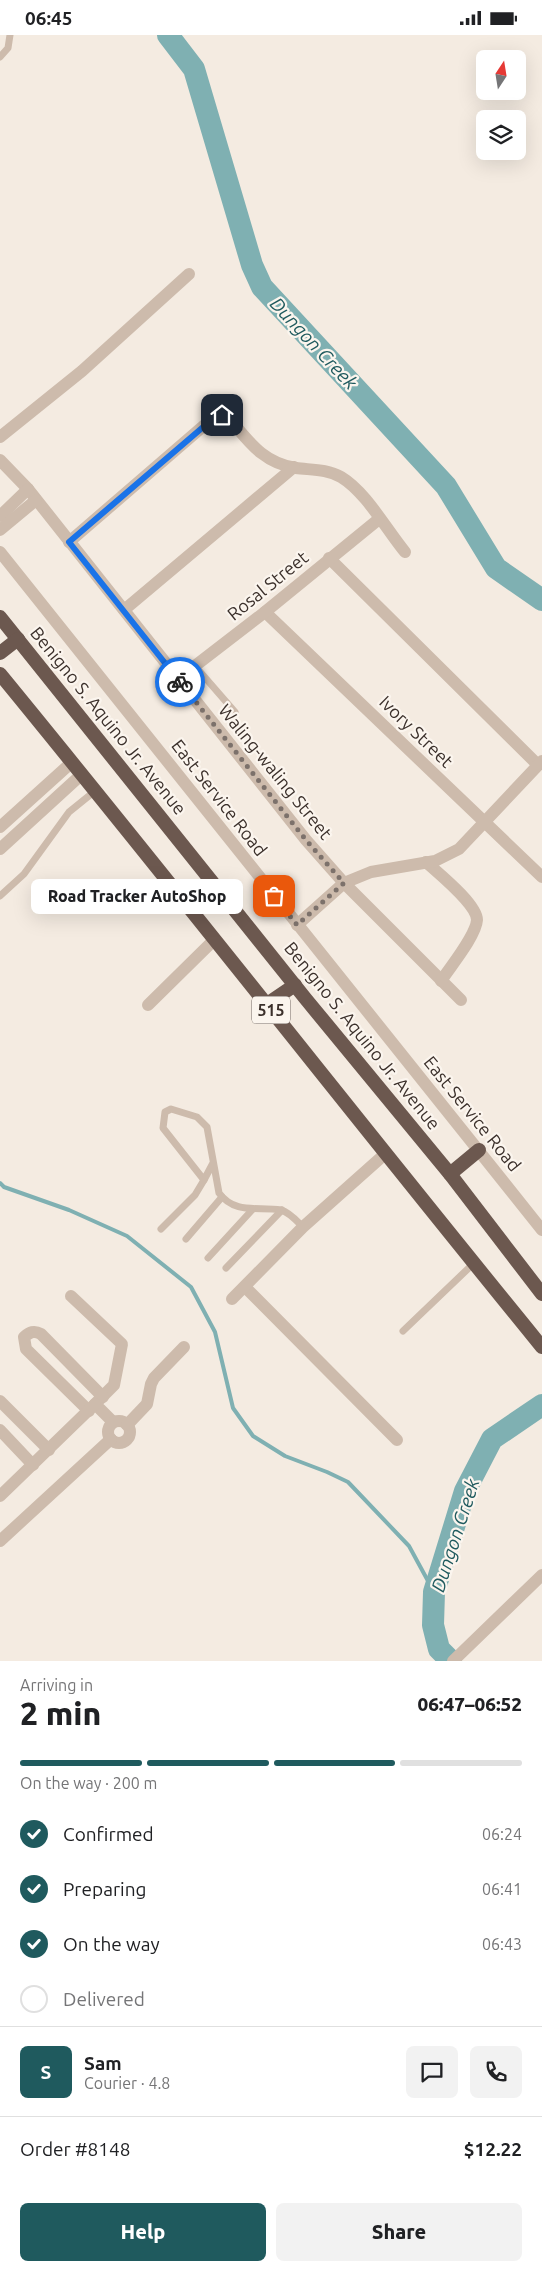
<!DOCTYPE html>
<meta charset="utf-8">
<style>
:root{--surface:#fff;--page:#f2f2f2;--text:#202124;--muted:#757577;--line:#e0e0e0;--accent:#1f5a5e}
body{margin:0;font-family:Ubuntu,sans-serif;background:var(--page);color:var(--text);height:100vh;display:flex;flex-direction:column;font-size:19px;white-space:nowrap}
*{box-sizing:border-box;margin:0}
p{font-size:16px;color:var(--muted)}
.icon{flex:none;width:28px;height:28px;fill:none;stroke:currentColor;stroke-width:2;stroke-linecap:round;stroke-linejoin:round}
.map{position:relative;height:1626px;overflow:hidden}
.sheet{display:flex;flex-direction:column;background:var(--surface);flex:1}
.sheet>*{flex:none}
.needle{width:32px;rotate:12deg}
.fabs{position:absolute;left:476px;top:15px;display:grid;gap:10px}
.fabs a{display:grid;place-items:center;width:50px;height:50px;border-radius:8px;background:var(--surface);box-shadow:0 5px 20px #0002;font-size:25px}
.pin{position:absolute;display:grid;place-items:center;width:42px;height:42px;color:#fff;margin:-21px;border-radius:10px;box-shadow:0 2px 8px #0006}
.courier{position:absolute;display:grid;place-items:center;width:50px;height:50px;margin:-25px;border:4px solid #1a73e8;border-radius:50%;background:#fff;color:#222;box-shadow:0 1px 6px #0007}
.bubble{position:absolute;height:35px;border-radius:8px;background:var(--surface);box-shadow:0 5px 20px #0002;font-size:16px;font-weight:800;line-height:35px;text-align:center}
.summary em{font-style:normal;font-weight:800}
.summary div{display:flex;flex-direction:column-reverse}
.summary{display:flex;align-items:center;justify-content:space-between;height:85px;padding:0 20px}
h1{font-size:32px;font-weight:800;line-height:38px}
.bar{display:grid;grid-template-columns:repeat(4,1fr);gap:8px 5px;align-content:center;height:60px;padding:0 20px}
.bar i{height:6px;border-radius:4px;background:var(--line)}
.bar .selected{background:var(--accent)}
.bar p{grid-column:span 4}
.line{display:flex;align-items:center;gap:12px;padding:0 20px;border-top:1px solid var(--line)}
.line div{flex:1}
.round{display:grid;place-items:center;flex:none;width:52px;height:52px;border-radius:8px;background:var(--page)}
ol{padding:0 20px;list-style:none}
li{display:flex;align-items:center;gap:15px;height:55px}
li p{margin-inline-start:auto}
li .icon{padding:5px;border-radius:50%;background:var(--accent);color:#fff;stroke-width:4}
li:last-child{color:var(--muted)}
li i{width:28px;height:28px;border:2px solid var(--line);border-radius:50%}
.action{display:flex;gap:10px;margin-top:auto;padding:10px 20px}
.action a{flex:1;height:58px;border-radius:8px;background:var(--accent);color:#fff;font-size:20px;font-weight:800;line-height:58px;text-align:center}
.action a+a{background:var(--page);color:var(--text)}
.status{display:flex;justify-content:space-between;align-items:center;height:35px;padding:0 25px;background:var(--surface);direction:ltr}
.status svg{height:14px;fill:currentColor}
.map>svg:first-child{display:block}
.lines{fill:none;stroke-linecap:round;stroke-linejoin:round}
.stream{stroke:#7fb0b2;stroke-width:4}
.river{stroke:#7fb0b2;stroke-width:22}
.service{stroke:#cdbbac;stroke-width:7}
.minor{stroke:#cdbbac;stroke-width:12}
.tertiary{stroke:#cdbbac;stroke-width:12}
.trunk{stroke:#6c584f;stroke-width:14}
.done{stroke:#7c716b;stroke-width:5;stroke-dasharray:0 9}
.route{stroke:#1a73e8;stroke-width:6}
.labels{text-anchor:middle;stroke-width:4.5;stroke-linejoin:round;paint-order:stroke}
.shield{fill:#fbf5ee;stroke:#756b66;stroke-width:1}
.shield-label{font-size:16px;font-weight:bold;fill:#3b302b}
.street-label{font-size:18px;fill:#3b302b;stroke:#fbf5ee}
.water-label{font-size:19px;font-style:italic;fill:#1f5a5e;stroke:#fbf5ee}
</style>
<div class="status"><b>06:45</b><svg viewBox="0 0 49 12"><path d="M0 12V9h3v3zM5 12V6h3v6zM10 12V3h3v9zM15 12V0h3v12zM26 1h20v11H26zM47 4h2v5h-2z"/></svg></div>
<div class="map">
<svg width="542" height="1626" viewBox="0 0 542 1626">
<rect width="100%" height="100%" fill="#f4ebe1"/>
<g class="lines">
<polyline class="stream" points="0,1148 4,1152 69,1175 127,1201 191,1252 215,1297 233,1373 253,1401 285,1421 327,1437 348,1447 409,1511 434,1557"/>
<g class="river">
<polyline points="168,0 194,34 252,230 262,252 446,451 496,533 542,565"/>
<polyline points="451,1626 439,1614 433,1590 434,1557 465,1456 492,1404 542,1370"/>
</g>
<g class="service">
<polyline points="0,22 8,13 10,0"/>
<polyline points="195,631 235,677"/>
<polyline points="0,861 24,839 69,777 95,756"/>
<path d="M213 1128 204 1145 163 1093 165 1077 171 1074 197 1082 207 1092 219 1158C235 1180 259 1171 281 1175 289 1177 297 1186 303 1192"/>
<polyline points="161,1194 195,1160 204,1145"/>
<polyline points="186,1204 222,1162"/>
<polyline points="208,1223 252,1175"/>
<polyline points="226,1233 282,1175"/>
<polyline points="403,1296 474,1228"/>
</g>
<g class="minor">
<polyline points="0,402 82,336 189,239"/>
<polyline points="0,425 28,454 306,805 344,848 461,965"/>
<polyline points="0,481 28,454"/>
<polyline points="0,495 36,465"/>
<path d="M69 507 215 381 222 380 228 382C248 405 262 428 296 433 311 435 327 434 341 442 366 457 386 494 405 517"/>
<polyline points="329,523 538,730"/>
<polyline points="124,575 294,432"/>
<polyline points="265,577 542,842"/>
<polyline points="178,644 265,577 379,484"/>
<path d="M426 827C438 838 477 869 477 885 476 901 450 932 441 946"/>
<polyline points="297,890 344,848 371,837 435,826 459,814 542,726"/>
<polyline points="148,970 214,905"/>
<polyline points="245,1252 397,1405"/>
<polyline points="71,1261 122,1309 114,1350 95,1369 113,1387"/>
<polyline points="232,1264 303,1192 385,1119"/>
<polyline points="0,1366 49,1415"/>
<path d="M89 1376 26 1314 24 1302C30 1297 34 1295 41 1299L103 1362"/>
<circle cx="119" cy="1397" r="11"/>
<polyline points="127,1390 147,1369 151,1349 154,1343 184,1312"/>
<polyline points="0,1395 33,1430"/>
<polyline points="0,1461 95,1369"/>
<polyline points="0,1506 111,1404"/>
</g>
<g class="tertiary">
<polyline points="0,517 542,1195"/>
<polyline points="0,792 71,728"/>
<polyline points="0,814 81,740"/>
<polyline points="453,1626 542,1540"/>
</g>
<g class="trunk">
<polyline points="0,582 305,963 450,1139 542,1259"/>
<polyline points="0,618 18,604"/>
<path d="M0 639C183 862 360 1089 542 1312"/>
<polyline points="267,969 295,950"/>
<polyline points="450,1139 479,1115"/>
</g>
</g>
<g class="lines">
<polyline class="done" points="180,647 306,805 344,848 297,890 274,861"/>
<polyline class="route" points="180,647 69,507 216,381 222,380"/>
</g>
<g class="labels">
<rect class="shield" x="252" y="961.5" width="38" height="27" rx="4"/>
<g class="shield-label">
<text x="271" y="981">515</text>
</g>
<g class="street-label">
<text transform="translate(268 551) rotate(-39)" y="6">Rosal Street</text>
<text transform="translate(108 686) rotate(51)" y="6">Benigno S. Aquino Jr. Avenue</text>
<text transform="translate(416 697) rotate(44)" y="6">Ivory Street</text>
<text transform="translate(275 737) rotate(51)" y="6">Waling-waling Street</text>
<text transform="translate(219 763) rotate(52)" y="6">East Service Road</text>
<text transform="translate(362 1001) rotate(51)" y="6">Benigno S. Aquino Jr. Avenue</text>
<text transform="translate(472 1079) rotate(51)" y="6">East Service Road</text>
</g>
<g class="water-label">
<text transform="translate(314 308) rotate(47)" y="7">Dungon Creek</text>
<text transform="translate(455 1500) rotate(-72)" y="7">Dungon Creek</text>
</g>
</g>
</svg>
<div class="fabs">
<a><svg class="needle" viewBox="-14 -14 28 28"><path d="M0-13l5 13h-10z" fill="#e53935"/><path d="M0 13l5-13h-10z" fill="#757577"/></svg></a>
<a><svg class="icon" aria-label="layers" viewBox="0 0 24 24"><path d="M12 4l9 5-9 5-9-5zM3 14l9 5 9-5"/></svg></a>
</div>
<div class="pin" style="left:274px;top:861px;background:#ea580c"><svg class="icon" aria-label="bag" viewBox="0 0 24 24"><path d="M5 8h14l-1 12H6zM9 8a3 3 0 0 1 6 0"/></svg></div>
<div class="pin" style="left:222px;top:380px;background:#1f2937"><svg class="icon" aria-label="home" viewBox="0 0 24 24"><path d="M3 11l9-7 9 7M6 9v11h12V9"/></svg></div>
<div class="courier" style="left:180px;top:647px"><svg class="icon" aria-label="bike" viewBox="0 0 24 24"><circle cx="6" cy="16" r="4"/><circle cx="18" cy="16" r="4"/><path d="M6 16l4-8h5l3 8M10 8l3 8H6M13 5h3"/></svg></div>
<div class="bubble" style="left:31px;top:844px;width:212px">Road Tracker AutoShop</div>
</div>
<section class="sheet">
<div class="summary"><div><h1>2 min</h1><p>Arriving in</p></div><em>06:47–06:52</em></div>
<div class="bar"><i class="selected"></i><i class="selected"></i><i class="selected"></i><i></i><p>On the way · 200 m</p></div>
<ol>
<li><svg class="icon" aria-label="check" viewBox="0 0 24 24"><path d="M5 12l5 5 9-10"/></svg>Confirmed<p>06:24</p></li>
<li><svg class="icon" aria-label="check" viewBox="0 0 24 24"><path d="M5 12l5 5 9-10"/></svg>Preparing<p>06:41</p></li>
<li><svg class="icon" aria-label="check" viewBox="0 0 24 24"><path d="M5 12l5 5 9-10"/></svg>On the way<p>06:43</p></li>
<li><i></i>Delivered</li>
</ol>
<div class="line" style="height:90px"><b class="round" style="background:var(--accent);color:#fff">S</b><div><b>Sam</b><p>Courier · 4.8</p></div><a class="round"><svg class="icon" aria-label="chat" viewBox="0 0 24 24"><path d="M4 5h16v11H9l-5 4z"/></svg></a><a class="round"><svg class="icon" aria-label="phone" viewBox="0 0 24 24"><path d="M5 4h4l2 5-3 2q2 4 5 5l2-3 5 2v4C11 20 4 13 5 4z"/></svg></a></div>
<div class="line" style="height:65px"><div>Order #8148</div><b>$12.22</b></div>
<div class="action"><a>Help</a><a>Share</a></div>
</section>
